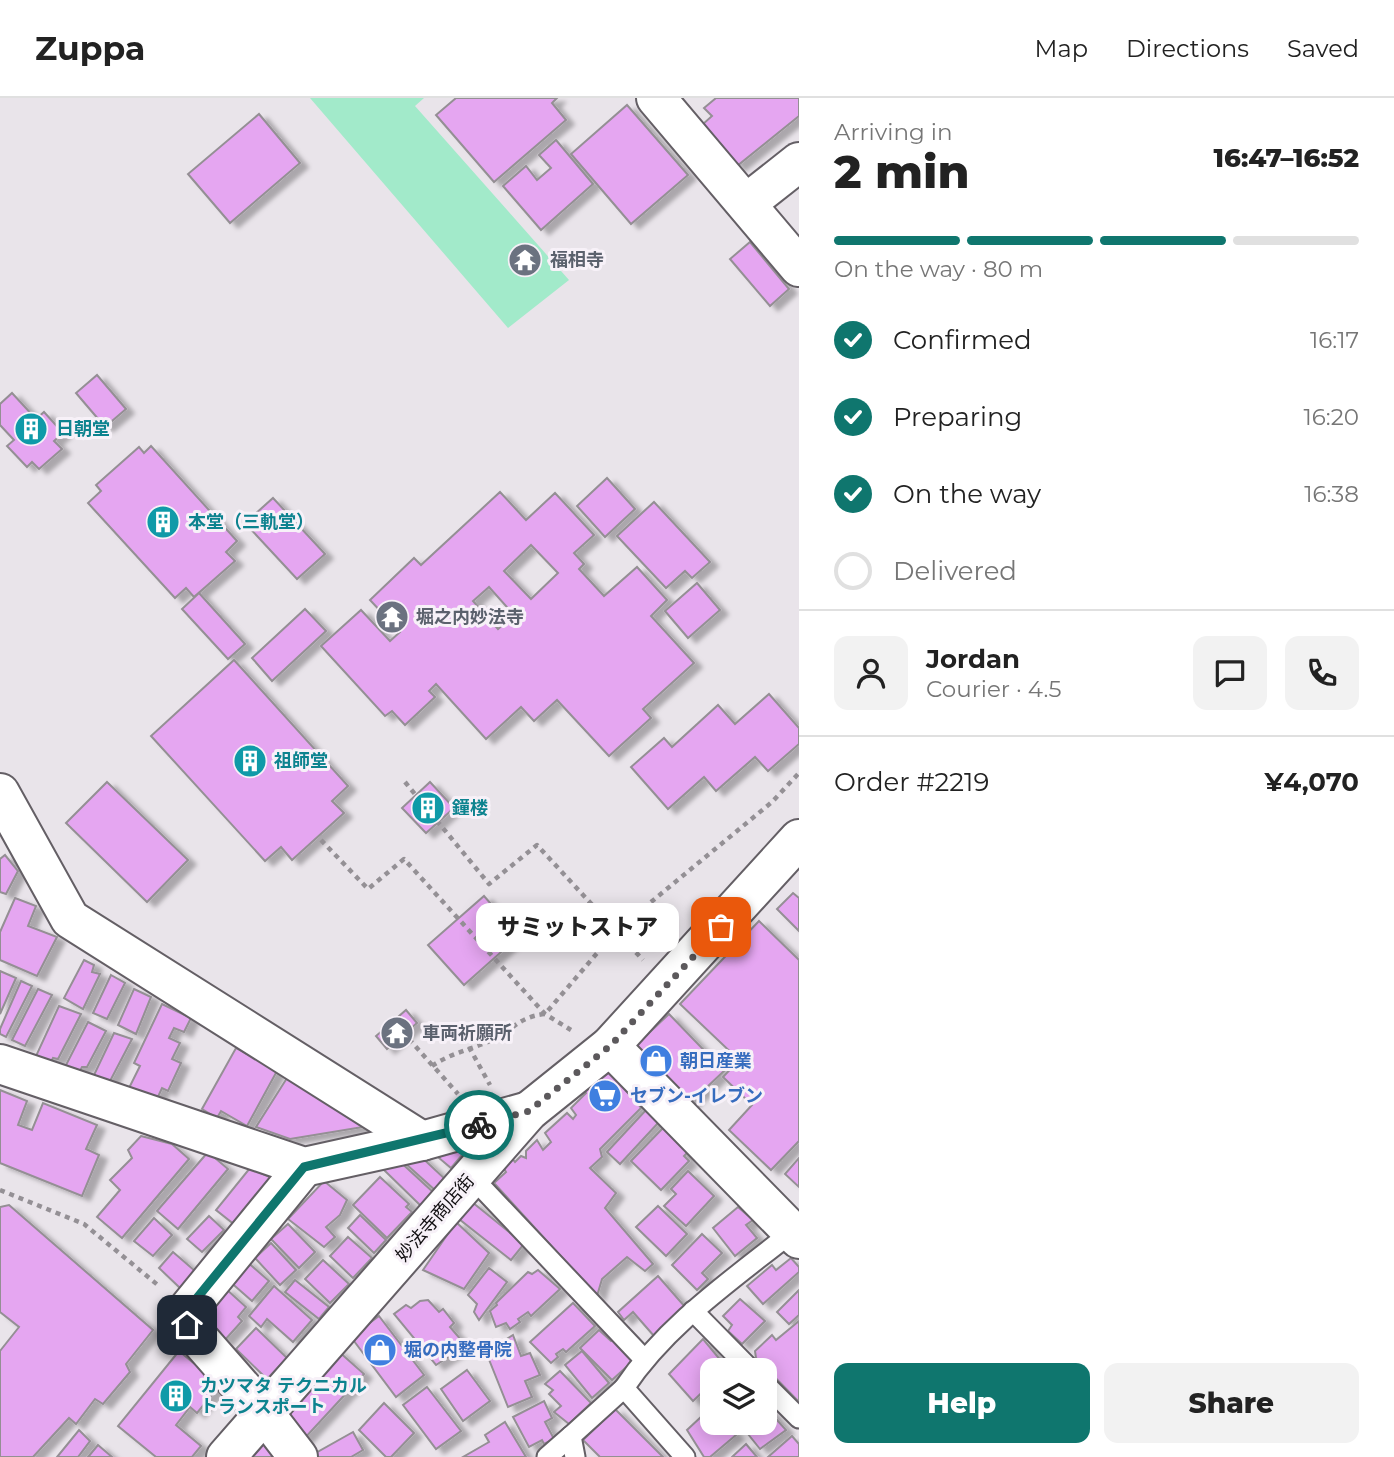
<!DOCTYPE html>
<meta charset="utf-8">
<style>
:root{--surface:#fff;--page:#f2f2f2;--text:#222;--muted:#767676;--line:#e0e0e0;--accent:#0f766e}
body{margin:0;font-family:Montserrat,"Noto Sans JP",sans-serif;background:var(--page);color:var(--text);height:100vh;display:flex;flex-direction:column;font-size:26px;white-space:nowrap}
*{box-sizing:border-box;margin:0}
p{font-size:23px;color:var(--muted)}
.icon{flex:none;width:38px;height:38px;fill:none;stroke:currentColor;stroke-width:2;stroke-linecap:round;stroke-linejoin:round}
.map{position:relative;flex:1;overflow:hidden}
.side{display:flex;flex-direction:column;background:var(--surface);width:595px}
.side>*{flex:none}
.controls{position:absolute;left:700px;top:1260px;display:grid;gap:14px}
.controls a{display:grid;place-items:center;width:77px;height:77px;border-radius:14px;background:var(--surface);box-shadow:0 4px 18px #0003;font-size:35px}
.pin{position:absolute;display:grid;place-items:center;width:60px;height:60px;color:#fff;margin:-30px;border-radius:14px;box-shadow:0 4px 10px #0006}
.courier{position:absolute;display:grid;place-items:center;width:70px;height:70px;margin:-35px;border:5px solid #0f766e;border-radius:50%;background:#fff;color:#222;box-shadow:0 2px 9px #0007}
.bubble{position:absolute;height:49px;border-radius:14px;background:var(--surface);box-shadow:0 4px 18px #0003;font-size:23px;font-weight:800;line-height:49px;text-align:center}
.headline em{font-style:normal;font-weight:800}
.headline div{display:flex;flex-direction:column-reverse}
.headline{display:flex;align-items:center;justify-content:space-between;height:119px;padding:0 35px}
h1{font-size:46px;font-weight:800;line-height:52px}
.bar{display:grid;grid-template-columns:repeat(4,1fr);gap:10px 7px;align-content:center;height:84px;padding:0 35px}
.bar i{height:9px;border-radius:5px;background:var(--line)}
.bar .on{background:var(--accent)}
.bar p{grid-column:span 4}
.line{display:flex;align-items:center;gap:18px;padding:0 35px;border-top:2px solid var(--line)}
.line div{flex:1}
.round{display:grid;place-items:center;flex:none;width:74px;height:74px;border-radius:14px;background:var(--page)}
ol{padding:0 35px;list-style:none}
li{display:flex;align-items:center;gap:21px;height:77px}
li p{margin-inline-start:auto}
li .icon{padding:7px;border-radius:50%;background:var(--accent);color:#fff;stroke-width:4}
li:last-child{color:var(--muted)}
li i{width:38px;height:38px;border:4px solid var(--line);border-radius:50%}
.primary-button{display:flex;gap:14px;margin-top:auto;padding:14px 35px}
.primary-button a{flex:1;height:80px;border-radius:14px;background:var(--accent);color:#fff;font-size:28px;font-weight:800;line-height:80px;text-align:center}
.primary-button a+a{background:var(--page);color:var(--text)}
header{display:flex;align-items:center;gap:42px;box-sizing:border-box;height:98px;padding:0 35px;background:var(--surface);border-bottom:2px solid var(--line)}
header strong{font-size:33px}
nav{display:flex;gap:38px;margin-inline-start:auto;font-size:24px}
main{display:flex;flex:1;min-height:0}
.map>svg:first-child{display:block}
.green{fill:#a2eaca}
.building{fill:#e5a6f1;stroke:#948f94;stroke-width:2;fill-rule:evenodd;filter:url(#shadow)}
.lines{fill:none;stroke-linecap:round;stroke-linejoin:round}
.lane-casing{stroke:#645f65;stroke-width:23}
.street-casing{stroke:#645f65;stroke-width:42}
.path{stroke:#949095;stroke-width:4.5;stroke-dasharray:5 5;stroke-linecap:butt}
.lane{stroke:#fff;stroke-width:19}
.street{stroke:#fff;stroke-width:38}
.done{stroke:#5c595c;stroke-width:7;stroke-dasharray:0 12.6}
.route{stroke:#0f766e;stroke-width:9}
.labels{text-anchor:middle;stroke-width:6;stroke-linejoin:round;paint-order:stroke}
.worship-label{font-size:18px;font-weight:bold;fill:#5b616d;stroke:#f7f1f8;text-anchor:start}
.culture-label{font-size:18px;font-weight:bold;fill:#0d838f;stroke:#f7f1f8;text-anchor:start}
.shop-label{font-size:18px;font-weight:bold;fill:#366cbe;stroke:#f7f1f8;text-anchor:start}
.street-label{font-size:18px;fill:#100e10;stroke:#f7f1f8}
</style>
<header>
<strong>Zuppa</strong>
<nav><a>Map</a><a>Directions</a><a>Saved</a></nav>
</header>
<main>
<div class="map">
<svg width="799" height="1359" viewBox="0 0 799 1359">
<defs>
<filter id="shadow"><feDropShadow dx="8" dy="4.5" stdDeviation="2" flood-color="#0004"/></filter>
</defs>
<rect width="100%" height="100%" fill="#e9e4ea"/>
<polygon class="green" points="310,0 424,0 415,8 569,182 508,230"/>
<g class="building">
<polygon points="456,0 557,0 552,5 566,22 494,84 436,17"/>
<polygon points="716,0 799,0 799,18 737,68 703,26 712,18 704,10"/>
<polygon points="627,7 688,77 631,126 571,56"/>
<polygon points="259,16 300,65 230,125 188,76"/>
<polygon points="556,42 593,86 541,132 503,88 526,68 537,82 551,70 539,57"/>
<polygon points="750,144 789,191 770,208 730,161"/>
<polygon points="97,277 126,311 105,329 76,295"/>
<polygon points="12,295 36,321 44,314 63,335 54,343 62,351 39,371 32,364 27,369 7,348 14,342 0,327 0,306"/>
<polygon points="151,348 237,443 226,454 235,463 194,499 186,490 175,500 88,405 101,393 96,387 139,349 144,355"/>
<polygon points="607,380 635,411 605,439 577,408"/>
<path d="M500 394 526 422 555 395 594 437 574 455 584 466 579 471 604 498 637 469 667 502 651 518 694 565 643 611 651 620 609 658 557 602 534 623 521 609 486 641 436 586 429 593 435 599 405 627 392 613 385 618 321 548 361 512 390 543 400 534 370 502 414 460 421 467ZM531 447 558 475 531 501 504 473ZM489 489 514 517 498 531 473 503Z"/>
<polygon points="273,400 325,456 297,481 245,425"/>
<polygon points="654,404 710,464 692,480 685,473 666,490 617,438"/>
<polygon points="697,485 720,512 688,540 665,513"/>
<polygon points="199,495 245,546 228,561 182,511"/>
<polygon points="305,511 326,533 272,583 252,560"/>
<polygon points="234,562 348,688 332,703 344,715 292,762 281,749 265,763 151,638"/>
<polygon points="769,596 799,630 799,646 768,673 755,659 716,693 704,679 668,711 631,669 664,640 672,649 718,607 735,626"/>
<polygon points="107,684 188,762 147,804 66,725"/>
<polygon points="430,684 454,710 426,735 402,710"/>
<polygon points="5,757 18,773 6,796 0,794 0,761"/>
<polygon points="793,795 799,800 799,833 777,811"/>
<polygon points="484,798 519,838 464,887 428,847"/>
<polygon points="15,800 36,808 28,828 57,839 37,878 0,862 0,834"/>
<polygon points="759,823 799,862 799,1043 771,1072 729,1032 752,1007 723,979 739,962 680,906"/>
<polygon points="84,862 94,867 92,874 100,876 83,911 64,900"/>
<polygon points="0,873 16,880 0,916"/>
<polygon points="111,877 125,885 107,921 93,915"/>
<polygon points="21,883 32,888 6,939 0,936 0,931"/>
<polygon points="38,891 52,897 25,948 12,942"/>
<polygon points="134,891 151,899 136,936 118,927"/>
<polygon points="162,906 191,920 184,934 174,930 169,940 180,945 172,961 181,965 168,993 162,990 156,1003 129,990 140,968 134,965"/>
<polygon points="59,908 81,916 58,961 53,960 50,966 36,958"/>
<polygon points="406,912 417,925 387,951 376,938"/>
<polygon points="669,916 724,973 689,1006 634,949"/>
<polygon points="88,924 106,933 87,969 82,969 79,975 65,969"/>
<polygon points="114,935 132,941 109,985 94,977"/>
<polygon points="236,950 277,973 247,1028 221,1013 217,1020 202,1011"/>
<polygon points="608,966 641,1010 600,1051 602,1059 590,1070 616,1095 605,1110 653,1166 645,1173 627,1159 602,1181 597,1198 494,1085 506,1074 502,1067 511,1059 515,1064 521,1058 526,1060 526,1053 537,1042 543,1052 551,1044 545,1035 567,1015 573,1021 576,1017 571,1010 586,995 583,990"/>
<polygon points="287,980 369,1028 290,1041 256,1029"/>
<polygon points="0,992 27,1003 18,1027 32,1032 43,1005 97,1027 86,1051 99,1057 82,1098 0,1065"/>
<polygon points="646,1012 659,1024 620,1066 607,1054"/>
<polygon points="663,1030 688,1054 684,1058 689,1063 661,1092 631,1063"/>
<polygon points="141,1038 172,1046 189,1061 122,1140 97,1119 120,1092 110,1082 132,1060 128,1052"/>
<polygon points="451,1046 463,1056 451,1070 439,1060"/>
<polygon points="208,1054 228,1071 178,1131 157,1113"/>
<polygon points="416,1054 446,1082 436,1093 406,1066"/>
<polygon points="396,1060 434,1095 421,1108 384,1072"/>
<polygon points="799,1060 799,1089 785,1076"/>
<polygon points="250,1070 272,1080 235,1127 216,1112"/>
<polygon points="688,1073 714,1098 686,1128 664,1108 676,1096 671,1091"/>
<polygon points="380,1079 409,1106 406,1109 412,1114 387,1140 353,1107"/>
<polygon points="324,1083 347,1102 340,1117 326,1129 335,1139 324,1149 288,1121"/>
<polygon points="472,1104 524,1146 511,1162 459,1121"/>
<polygon points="9,1107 153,1232 126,1266 130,1274 103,1306 95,1301 76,1326 69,1320 33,1359 0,1359 0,1253 19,1229 0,1214 0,1109"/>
<polygon points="658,1108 687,1136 666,1158 636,1129"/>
<polygon points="738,1109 753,1122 746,1127 757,1140 735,1158 713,1130"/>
<polygon points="360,1117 386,1142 374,1155 348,1130"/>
<polygon points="209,1118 224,1132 202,1154 187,1141"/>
<polygon points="154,1120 172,1137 153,1158 134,1143"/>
<polygon points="456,1124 489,1155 464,1191 423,1172"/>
<polygon points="288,1126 315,1154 299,1170 271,1141"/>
<polygon points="702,1136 722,1155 702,1175 708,1181 697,1192 672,1167"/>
<polygon points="348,1139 372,1160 353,1180 330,1158"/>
<polygon points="271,1145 296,1172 280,1187 255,1160"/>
<polygon points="173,1154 195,1173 180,1190 159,1170"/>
<polygon points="791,1160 799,1169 799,1174 763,1206 747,1188 772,1167 776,1172"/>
<polygon points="245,1162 269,1183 252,1203 228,1182"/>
<polygon points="323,1162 349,1186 330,1205 305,1181"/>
<polygon points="489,1170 507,1184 479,1222 474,1214 477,1206 468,1197"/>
<polygon points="538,1172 560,1191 531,1218 528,1214 518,1221 520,1224 510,1231 506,1225 496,1229 490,1213 497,1207 496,1205 528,1174 532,1176"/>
<polygon points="658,1178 686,1210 654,1238 633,1214 624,1222 618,1214"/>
<polygon points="295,1182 329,1209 319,1221 285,1194"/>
<polygon points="274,1188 312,1222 293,1244 267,1221 261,1229 249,1218"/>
<polygon points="225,1190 246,1209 238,1219 242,1223 224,1243 198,1220"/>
<polygon points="799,1192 799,1217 789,1226 777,1214"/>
<polygon points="740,1201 765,1223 742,1246 728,1233 732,1227 723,1218"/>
<polygon points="428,1202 439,1214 443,1211 454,1225 450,1229 462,1243 456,1254 436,1267 394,1216 406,1207 411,1210 420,1203"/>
<polygon points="573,1205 595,1228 566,1254 563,1251 556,1256 558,1259 551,1265 530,1244"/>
<polygon points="379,1218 424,1277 396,1299 351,1239"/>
<polygon points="799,1223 799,1304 756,1260 755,1253 772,1237 776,1242"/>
<polygon points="256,1230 287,1260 267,1281 236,1251"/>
<polygon points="599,1232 611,1243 615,1240 633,1263 612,1282 580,1250"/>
<polygon points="513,1237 521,1258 530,1255 540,1277 525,1283 532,1299 508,1309 486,1254"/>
<polygon points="703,1241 727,1270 712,1272 712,1285 693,1303 669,1276"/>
<polygon points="337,1252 364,1276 303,1342 279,1315"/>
<polygon points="179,1253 220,1287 197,1315 190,1309 176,1327 201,1348 192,1359 156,1359 118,1328"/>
<polygon points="582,1253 609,1285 592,1300 565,1267"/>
<polygon points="467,1272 490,1303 463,1323 441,1291"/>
<polygon points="560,1273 591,1305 569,1326 554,1314 561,1308 549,1296 553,1292 545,1286"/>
<polygon points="427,1289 461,1333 436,1351 403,1307"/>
<polygon points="544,1303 552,1320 545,1324 554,1341 544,1346 542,1342 529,1349 513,1319"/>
<polygon points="384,1305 414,1335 391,1359 386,1359 359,1332"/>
<polygon points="615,1311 663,1359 600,1359 583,1342"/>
<polygon points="768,1312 786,1332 760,1351 744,1331 753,1325 765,1325 765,1315"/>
<polygon points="702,1318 715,1333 727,1328 736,1337 710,1359 704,1359 687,1332"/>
<polygon points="505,1324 526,1359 463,1359 489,1344 485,1337"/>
<polygon points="79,1332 90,1343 78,1359 57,1359"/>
<polygon points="353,1334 363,1352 351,1359 315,1359 314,1356"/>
<polygon points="792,1338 799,1346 799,1359 768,1359"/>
<polygon points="266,1340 283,1359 245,1359"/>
<polygon points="746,1346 757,1359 732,1359"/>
<polygon points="98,1347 112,1359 88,1359"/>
</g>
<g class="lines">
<defs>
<g id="lane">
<polyline points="471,1078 644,1261"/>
<polyline points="693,1213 751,1272"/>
<polyline points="765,1286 799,1320"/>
<polyline points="547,1359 571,1338"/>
<polyline points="575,1359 571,1338 624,1290"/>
<path d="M685 1359 624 1290C667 1226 732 1182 792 1134"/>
</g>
<g id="street">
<polyline points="656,0 799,169"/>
<polyline points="747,105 799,64"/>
<polyline points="0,695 70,821 422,1043"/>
<polyline points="610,948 799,1141"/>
<polyline points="0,966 304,1069 422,1043 529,1013"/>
<polyline points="226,1359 529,1013 610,948 799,741"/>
<polyline points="298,1359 265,1316 187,1227 188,1211 304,1069"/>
</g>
</defs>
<use href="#lane" class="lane-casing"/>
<use href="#street" class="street-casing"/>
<g class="path">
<polyline points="405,684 489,786 537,747 643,862"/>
<polyline points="321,742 368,791 404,761 545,916 571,932"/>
<polyline points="409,941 458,996"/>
<polyline points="469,949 490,987"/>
<path d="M432 968C451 955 469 952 490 943 513 934 516 919 545 916L616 833 772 704 799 675"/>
<polyline points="0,1092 84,1126 159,1188"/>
</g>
<use href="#lane" class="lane"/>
<use href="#street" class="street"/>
</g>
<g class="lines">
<polyline class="done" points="479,1027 529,1013 610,948 721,829"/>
<polyline class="route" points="187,1227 188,1211 304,1069 479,1027"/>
</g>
<defs>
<symbol id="temple-disc" viewBox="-11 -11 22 22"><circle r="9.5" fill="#6b7280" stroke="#f7f1f8"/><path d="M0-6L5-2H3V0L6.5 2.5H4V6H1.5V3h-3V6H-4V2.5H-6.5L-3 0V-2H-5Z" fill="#fff"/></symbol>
<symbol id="building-disc" viewBox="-11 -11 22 22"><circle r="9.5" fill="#0f9aa8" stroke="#f7f1f8"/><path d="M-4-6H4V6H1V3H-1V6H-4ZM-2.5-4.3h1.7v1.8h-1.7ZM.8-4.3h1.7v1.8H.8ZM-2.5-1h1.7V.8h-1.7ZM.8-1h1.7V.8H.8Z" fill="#fff"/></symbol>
<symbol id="shop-disc" viewBox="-11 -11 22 22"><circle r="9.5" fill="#3f7fe0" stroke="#f7f1f8"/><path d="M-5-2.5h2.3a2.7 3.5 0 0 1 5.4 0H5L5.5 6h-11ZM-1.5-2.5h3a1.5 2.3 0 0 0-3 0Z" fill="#fff"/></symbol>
<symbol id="supermarket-disc" viewBox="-11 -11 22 22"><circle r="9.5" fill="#3f7fe0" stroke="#f7f1f8"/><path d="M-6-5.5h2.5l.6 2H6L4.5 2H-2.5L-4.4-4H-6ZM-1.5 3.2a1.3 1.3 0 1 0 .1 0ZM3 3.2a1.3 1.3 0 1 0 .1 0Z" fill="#fff"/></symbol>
</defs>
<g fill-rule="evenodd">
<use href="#temple-disc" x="506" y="143" width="38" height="38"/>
<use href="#building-disc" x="12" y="312" width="38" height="38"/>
<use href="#building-disc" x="144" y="405" width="38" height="38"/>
<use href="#temple-disc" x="373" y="500" width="38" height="38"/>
<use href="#building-disc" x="231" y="644" width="38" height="38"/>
<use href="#building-disc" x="409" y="691" width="38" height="38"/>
<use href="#temple-disc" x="378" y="916" width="38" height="38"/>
<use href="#shop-disc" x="637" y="944" width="38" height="38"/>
<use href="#supermarket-disc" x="586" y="979" width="38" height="38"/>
<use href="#shop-disc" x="361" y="1233" width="38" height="38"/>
<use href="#building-disc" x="157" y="1279" width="38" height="38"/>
</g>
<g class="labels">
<g class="worship-label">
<text x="550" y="168">福相寺</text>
<text x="416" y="525">堀之内妙法寺</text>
<text x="422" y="941">車両祈願所</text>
</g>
<g class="culture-label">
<text x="56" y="337">日朝堂</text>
<text x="188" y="430">本堂（三軌堂）</text>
<text x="274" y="669">祖師堂</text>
<text x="452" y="716">鐘楼</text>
<text x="200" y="1294">カツマタ テクニカル<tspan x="200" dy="21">トランスポート</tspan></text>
</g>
<g class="shop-label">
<text x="680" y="969">朝日産業</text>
<text x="630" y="1004">セブン-イレブン</text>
<text x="404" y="1258">堀の内整骨院</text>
</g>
<g class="street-label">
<text transform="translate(435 1120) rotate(-49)" y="6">妙法寺商店街</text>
</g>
</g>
</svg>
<div class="controls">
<a><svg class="icon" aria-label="layers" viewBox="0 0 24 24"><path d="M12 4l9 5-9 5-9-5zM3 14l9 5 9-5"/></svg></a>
</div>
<div class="pin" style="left:721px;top:829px;background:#ea580c"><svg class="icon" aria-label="bag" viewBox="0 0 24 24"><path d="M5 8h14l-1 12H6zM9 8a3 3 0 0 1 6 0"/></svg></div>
<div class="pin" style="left:187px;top:1227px;background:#1f2937"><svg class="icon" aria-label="home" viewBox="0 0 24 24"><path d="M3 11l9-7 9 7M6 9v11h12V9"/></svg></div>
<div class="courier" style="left:479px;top:1027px"><svg class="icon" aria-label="bike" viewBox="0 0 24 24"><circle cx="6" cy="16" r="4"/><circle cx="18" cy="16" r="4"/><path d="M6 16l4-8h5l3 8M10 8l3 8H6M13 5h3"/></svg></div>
<div class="bubble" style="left:476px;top:805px;width:203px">サミットストア</div>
</div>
<section class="side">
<div class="headline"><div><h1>2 min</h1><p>Arriving in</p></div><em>16:47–16:52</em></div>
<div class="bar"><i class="on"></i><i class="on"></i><i class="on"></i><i></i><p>On the way · 80 m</p></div>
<ol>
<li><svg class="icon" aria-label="check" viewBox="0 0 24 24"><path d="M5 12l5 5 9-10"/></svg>Confirmed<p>16:17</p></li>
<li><svg class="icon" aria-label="check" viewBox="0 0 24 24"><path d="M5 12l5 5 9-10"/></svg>Preparing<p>16:20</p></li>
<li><svg class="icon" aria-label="check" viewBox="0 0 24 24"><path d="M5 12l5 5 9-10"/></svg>On the way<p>16:38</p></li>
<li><i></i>Delivered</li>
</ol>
<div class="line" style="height:126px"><a class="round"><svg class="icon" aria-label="person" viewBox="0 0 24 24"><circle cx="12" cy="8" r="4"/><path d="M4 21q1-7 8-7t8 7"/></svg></a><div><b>Jordan</b><p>Courier · 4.5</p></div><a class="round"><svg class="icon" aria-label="chat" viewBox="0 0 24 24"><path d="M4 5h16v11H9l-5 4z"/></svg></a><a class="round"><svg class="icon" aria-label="phone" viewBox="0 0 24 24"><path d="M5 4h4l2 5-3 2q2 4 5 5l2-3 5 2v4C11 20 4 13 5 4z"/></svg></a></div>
<div class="line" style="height:91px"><div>Order #2219</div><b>¥4,070</b></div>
<div class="primary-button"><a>Help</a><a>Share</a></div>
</section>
</main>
